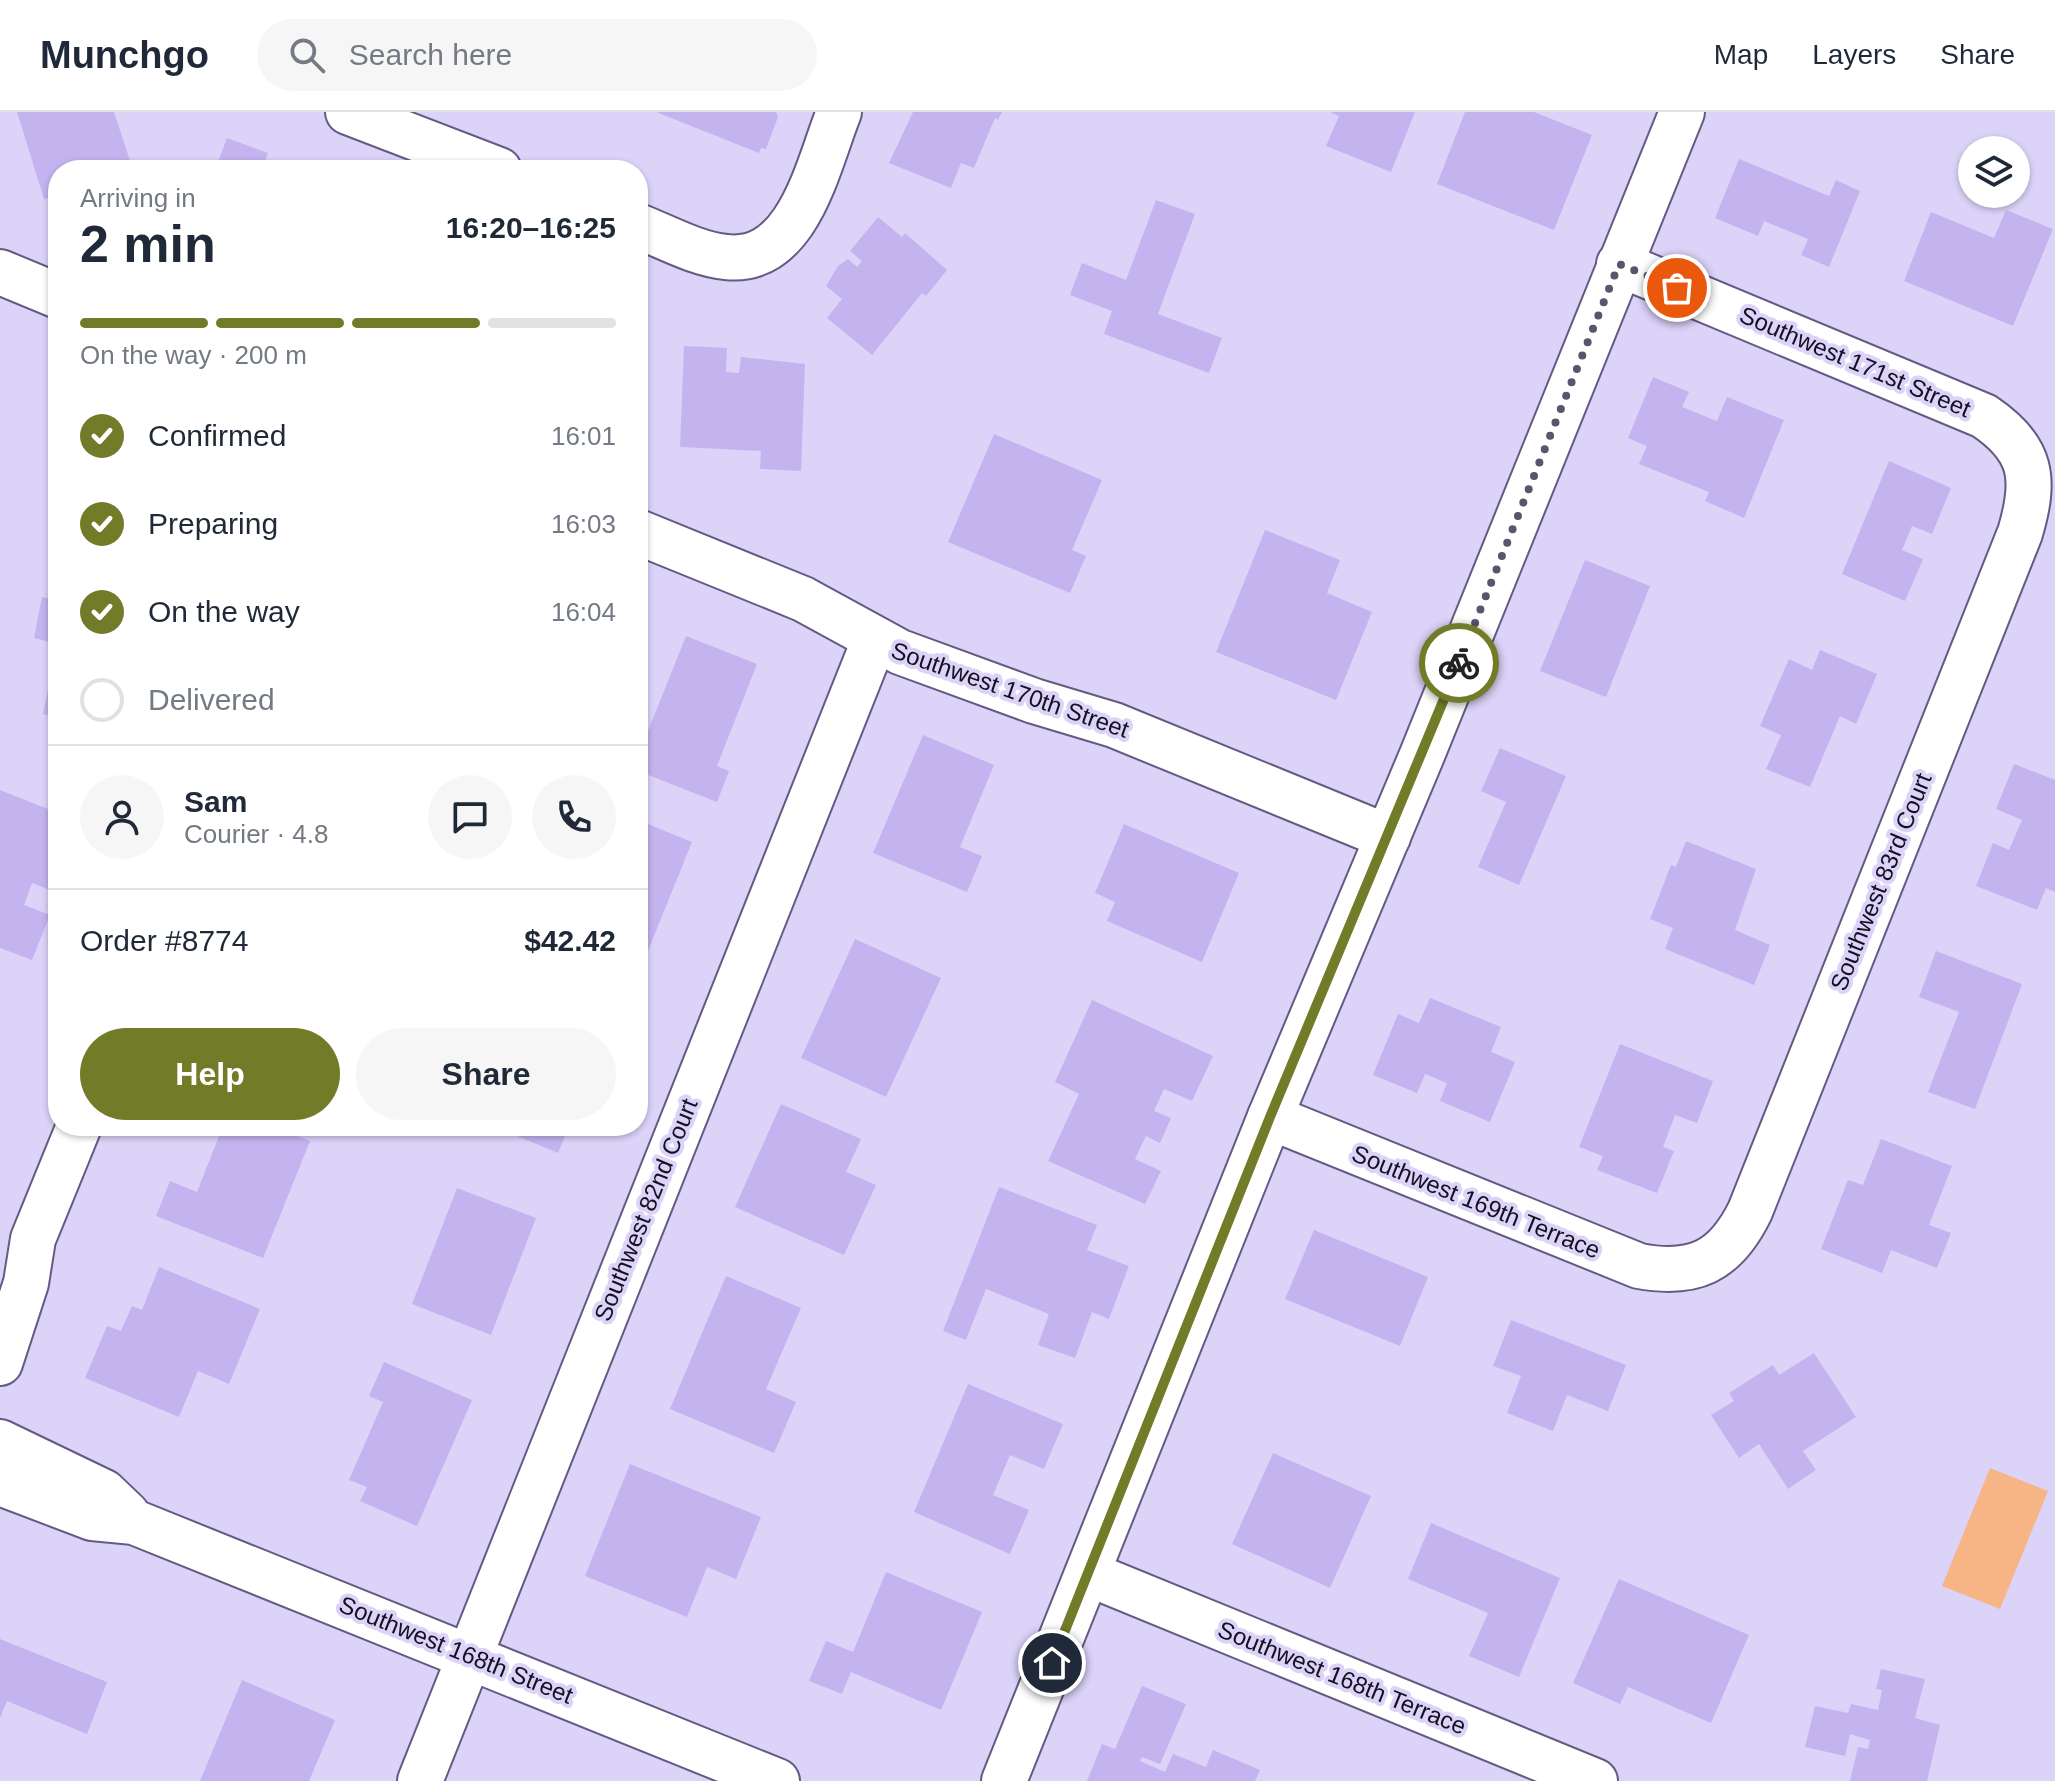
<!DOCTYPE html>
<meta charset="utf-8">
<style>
:root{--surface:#fff;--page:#f6f6f7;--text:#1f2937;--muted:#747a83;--line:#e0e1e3;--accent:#727c28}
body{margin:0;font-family:Helvetica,sans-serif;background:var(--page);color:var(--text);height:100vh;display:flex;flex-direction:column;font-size:30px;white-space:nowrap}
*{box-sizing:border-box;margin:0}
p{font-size:26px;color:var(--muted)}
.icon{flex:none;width:44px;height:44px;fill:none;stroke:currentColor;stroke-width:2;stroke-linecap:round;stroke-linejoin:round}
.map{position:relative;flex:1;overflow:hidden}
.drawer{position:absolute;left:48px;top:48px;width:600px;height:976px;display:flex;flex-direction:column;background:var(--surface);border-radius:32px;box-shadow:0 2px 6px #0004}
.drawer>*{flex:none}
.fabs{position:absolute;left:1958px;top:24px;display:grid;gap:16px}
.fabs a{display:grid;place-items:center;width:72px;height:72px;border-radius:50%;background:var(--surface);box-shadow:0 2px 6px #0004;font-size:40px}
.pin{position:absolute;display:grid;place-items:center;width:68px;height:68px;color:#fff;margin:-34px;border:4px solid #fff;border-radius:50%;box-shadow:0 2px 8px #0007}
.courier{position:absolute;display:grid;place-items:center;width:80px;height:80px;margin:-40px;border:6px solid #727c28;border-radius:50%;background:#fff;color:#222;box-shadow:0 2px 10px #0007}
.headline em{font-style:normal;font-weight:700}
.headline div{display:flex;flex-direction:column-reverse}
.headline{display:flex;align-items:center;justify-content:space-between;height:136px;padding:0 32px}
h1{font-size:52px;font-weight:700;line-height:60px}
.bar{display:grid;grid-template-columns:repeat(4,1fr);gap:12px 8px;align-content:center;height:96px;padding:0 32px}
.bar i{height:10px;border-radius:6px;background:var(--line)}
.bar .current{background:var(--accent)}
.bar p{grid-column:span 4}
.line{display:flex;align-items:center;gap:20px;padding:0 32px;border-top:2px solid var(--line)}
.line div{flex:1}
.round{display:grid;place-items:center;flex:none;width:84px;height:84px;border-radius:42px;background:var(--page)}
ol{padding:0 32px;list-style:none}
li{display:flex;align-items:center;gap:24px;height:88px}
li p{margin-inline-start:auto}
li .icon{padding:8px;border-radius:50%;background:var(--accent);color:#fff;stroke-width:4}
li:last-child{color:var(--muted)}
li i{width:44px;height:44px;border:4px solid var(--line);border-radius:50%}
.action{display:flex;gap:16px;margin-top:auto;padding:16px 32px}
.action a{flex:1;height:92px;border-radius:48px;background:var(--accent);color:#fff;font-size:32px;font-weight:700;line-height:92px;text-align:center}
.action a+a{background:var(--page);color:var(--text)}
header{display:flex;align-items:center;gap:48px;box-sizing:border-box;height:112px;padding:0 40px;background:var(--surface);border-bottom:2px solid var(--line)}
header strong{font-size:38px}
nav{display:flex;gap:44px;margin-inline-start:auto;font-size:28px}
.search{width:560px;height:72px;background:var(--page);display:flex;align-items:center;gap:20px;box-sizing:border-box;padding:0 28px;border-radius:44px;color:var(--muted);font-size:30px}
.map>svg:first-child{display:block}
.green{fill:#f7b485}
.building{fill:#c3b4f0}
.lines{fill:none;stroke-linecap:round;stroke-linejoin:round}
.minor-casing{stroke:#645a82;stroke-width:48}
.minor{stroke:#fff;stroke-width:44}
.done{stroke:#5a546c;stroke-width:8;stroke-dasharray:0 14.4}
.route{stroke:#727c28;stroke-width:10}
.labels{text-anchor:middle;stroke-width:8;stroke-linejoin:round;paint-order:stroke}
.street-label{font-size:24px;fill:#141020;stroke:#dcd3f9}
</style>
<header>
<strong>Munchgo</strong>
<div class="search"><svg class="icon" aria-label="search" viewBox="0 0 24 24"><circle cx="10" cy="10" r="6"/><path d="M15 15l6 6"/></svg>Search here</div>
<nav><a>Map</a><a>Layers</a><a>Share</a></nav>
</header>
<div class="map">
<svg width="2055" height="1669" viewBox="0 0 2055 1669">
<rect width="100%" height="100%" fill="#dcd3f9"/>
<polygon class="green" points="1990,1356 2048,1379 2000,1497 1942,1474"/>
<g class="building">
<polygon points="17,0 114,0 133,58 58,58 58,82 44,87"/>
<polygon points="656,0 776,0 778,5 766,37 761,36 759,41"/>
<polygon points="913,0 1002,0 998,8 995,6 974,56 961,51 951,76 889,51"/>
<polygon points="1330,0 1415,0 1391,60 1326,34 1339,4"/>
<polygon points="1465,0 1534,0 1592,23 1554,118 1437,72"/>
<polygon points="227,26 268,41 262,58 215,58"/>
<polygon points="1739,47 1829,84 1836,68 1860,79 1829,155 1801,143 1808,127 1764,109 1758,124 1715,106"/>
<polygon points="1156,88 1195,102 1158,202 1222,226 1209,261 1104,222 1112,199 1070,183 1082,151 1126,168"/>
<polygon points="2006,98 2053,117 2013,214 1904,169 1931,100 1994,126"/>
<polygon points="878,105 902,125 905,121 947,158 926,184 922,181 872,243 827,206 842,187 826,174 838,154 848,147 857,155 862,149 850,139"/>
<polygon points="684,234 727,236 726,260 739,261 741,245 805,252 801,359 760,357 761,339 680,335"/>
<polygon points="1653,265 1689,280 1682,295 1717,309 1727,285 1784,308 1744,406 1705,389 1709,380 1639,352 1647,334 1628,326"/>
<polygon points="994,322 1102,368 1072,438 1086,444 1070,481 948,430"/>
<polygon points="1889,349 1951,376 1932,422 1912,414 1902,438 1923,447 1905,489 1842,462"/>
<polygon points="1265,418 1340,448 1327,481 1372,500 1336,588 1216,540"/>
<polygon points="1585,448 1650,474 1606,585 1540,559"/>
<polygon points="42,485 58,488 58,532 34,526"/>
<polygon points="686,524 757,552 717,654 729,659 717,690 638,659 638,621 646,624"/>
<polygon points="57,536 58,537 58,605 43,602"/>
<polygon points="1820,538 1877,562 1856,612 1840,604 1810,675 1766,657 1781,623 1760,614 1789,547 1812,558"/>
<polygon points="923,623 994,653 960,735 982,744 967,780 873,741"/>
<polygon points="1500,636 1566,664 1519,773 1478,755 1506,690 1481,679"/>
<polygon points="2014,652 2055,668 2055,780 2046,776 2037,798 1976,774 1993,731 2009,738 2022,708 1996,697"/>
<polygon points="0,678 58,701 58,758 50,778 32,771 24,793 50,803 32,848 0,836"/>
<polygon points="638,708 692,730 643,851 638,848"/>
<polygon points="1124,712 1239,761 1202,850 1107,809 1115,790 1095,781"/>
<polygon points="1686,729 1756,757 1735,818 1770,833 1754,873 1665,837 1673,816 1650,807 1671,753 1676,755"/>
<polygon points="855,827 941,866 886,985 801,946"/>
<polygon points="1936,839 2022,872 1975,997 1928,980 1959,900 1919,885"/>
<polygon points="1430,886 1501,915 1491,940 1515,950 1490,1010 1440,989 1447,971 1425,962 1417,981 1373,963 1398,902 1419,911"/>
<polygon points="1092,888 1213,944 1192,989 1164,977 1154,999 1171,1006 1160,1031 1146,1024 1135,1047 1161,1059 1145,1092 1048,1049 1079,982 1055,970"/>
<polygon points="1620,932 1713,969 1697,1011 1675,1003 1663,1035 1674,1039 1657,1081 1597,1058 1603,1044 1579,1035"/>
<polygon points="781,992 861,1027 846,1060 876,1073 844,1143 735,1095"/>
<polygon points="196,1014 272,1014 310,1029 263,1146 156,1104 170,1069 197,1080 219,1024"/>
<polygon points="493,1014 569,1014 558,1041"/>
<polygon points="1881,1027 1952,1054 1929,1113 1951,1121 1937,1156 1891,1138 1882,1161 1821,1137 1848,1068 1863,1073"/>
<polygon points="999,1075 1097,1113 1087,1138 1129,1154 1109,1207 1092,1200 1075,1246 1038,1233 1049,1202 986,1177 966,1228 943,1219"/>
<polygon points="457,1076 536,1106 491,1223 412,1192"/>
<polygon points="1314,1118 1428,1165 1400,1234 1285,1187"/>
<polygon points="159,1155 260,1197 229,1272 198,1259 179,1305 85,1266 107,1214 121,1219 132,1194 142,1198"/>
<polygon points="726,1164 801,1196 766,1277 796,1290 774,1341 670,1297"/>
<polygon points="1511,1208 1626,1253 1608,1299 1567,1283 1553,1319 1507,1301 1521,1264 1493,1254"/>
<polygon points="1814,1241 1856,1305 1803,1339 1816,1358 1788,1377 1759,1332 1739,1346 1711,1303 1734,1289 1729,1281 1773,1253 1779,1263"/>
<polygon points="384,1250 472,1288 417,1414 360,1389 367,1375 349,1368 383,1290 369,1284"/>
<polygon points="968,1272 1063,1312 1044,1357 1010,1343 993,1383 1029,1398 1010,1442 914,1400"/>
<polygon points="1273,1341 1371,1384 1330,1476 1232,1432"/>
<polygon points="630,1352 761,1405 736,1467 707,1455 687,1505 585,1464"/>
<polygon points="1431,1411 1560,1466 1519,1565 1469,1544 1488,1501 1408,1467"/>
<polygon points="886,1460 982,1500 941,1598 851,1560 842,1582 809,1569 826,1529 853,1540"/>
<polygon points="1619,1467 1749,1523 1711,1611 1628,1575 1620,1592 1573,1571"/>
<polygon points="0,1527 107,1570 87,1622 7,1589 0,1606"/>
<polygon points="1881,1557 1925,1567 1915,1606 1940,1613 1927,1669 1850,1669 1858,1635 1868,1637 1870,1628 1850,1622 1845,1644 1805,1635 1815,1594 1848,1601 1851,1592 1878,1598 1882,1578 1876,1577"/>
<polygon points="242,1568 335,1608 309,1669 200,1669"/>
<polygon points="1142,1574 1186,1592 1160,1652 1142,1645 1140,1649 1165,1660 1173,1642 1206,1655 1213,1638 1260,1658 1255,1669 1087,1669 1102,1632 1115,1637"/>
</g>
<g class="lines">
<defs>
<g id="minor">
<polyline points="348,0 499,58"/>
<path d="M638 114C666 125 696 142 726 145 799 153 818 52 839 0"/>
<polyline points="0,160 58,184"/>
<polyline points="638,420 803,487 900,540 1034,589 1114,613 1388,725"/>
<path d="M1270 1005 1639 1154C1694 1164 1725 1150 1750 1099L2020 421C2036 367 2033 337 1984 304L1619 152"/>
<polyline points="0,1251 26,1171 33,1127 79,1014"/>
<polyline points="0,1330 104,1380 127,1402"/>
<polyline points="0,1371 92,1406 134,1410 777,1669"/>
<polyline points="1089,1462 1595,1669"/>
<polyline points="420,1669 874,529"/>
<polyline points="1004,1669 1270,1005 1422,643 1682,0"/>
</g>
</defs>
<use href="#minor" class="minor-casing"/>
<use href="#minor" class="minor"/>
</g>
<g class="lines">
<polyline class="done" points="1459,551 1619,152 1677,176"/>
<polyline class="route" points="1052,1551 1270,1005 1459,551"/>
</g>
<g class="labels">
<g class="street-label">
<text transform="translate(1855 250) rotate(23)" y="8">Southwest 171st Street</text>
<text transform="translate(1010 578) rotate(19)" y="8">Southwest 170th Street</text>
<text transform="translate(1881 770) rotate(-68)" y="8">Southwest 83rd Court</text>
<text transform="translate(1476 1090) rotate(22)" y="8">Southwest 169th Terrace</text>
<text transform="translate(646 1098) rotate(-68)" y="8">Southwest 82nd Court</text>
<text transform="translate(456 1538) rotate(22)" y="8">Southwest 168th Street</text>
<text transform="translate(1342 1566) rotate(22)" y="8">Southwest 168th Terrace</text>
</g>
</g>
</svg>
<div class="fabs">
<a><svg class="icon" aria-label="layers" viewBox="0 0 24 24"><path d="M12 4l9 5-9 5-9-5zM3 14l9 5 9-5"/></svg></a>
</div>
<div class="pin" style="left:1677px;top:176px;background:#ea580c"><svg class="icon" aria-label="bag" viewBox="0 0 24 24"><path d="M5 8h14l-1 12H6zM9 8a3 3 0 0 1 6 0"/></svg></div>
<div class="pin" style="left:1052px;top:1551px;background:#1f2937"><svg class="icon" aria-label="home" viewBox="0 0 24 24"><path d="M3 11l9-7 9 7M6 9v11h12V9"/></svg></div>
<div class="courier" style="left:1459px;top:551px"><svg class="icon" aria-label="bike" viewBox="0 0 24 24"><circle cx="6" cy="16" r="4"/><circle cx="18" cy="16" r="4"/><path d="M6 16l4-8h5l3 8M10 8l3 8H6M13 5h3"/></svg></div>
<section class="drawer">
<div class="headline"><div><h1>2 min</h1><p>Arriving in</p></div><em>16:20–16:25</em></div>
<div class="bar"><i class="current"></i><i class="current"></i><i class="current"></i><i></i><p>On the way · 200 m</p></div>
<ol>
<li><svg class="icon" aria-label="check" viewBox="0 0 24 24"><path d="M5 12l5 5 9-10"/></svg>Confirmed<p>16:01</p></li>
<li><svg class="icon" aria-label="check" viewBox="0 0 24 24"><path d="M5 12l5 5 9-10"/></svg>Preparing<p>16:03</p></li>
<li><svg class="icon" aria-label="check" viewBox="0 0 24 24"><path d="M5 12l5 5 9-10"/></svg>On the way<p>16:04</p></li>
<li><i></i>Delivered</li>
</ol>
<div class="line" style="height:144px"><a class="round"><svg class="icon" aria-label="person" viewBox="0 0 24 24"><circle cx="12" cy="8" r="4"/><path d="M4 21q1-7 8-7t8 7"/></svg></a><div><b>Sam</b><p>Courier · 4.8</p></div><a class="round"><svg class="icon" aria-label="chat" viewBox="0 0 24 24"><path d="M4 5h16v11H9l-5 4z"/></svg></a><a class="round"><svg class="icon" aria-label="phone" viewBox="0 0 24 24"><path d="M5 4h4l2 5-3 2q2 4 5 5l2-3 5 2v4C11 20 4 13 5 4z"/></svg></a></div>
<div class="line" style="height:104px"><div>Order #8774</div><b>$42.42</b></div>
<div class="action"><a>Help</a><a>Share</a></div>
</section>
</div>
